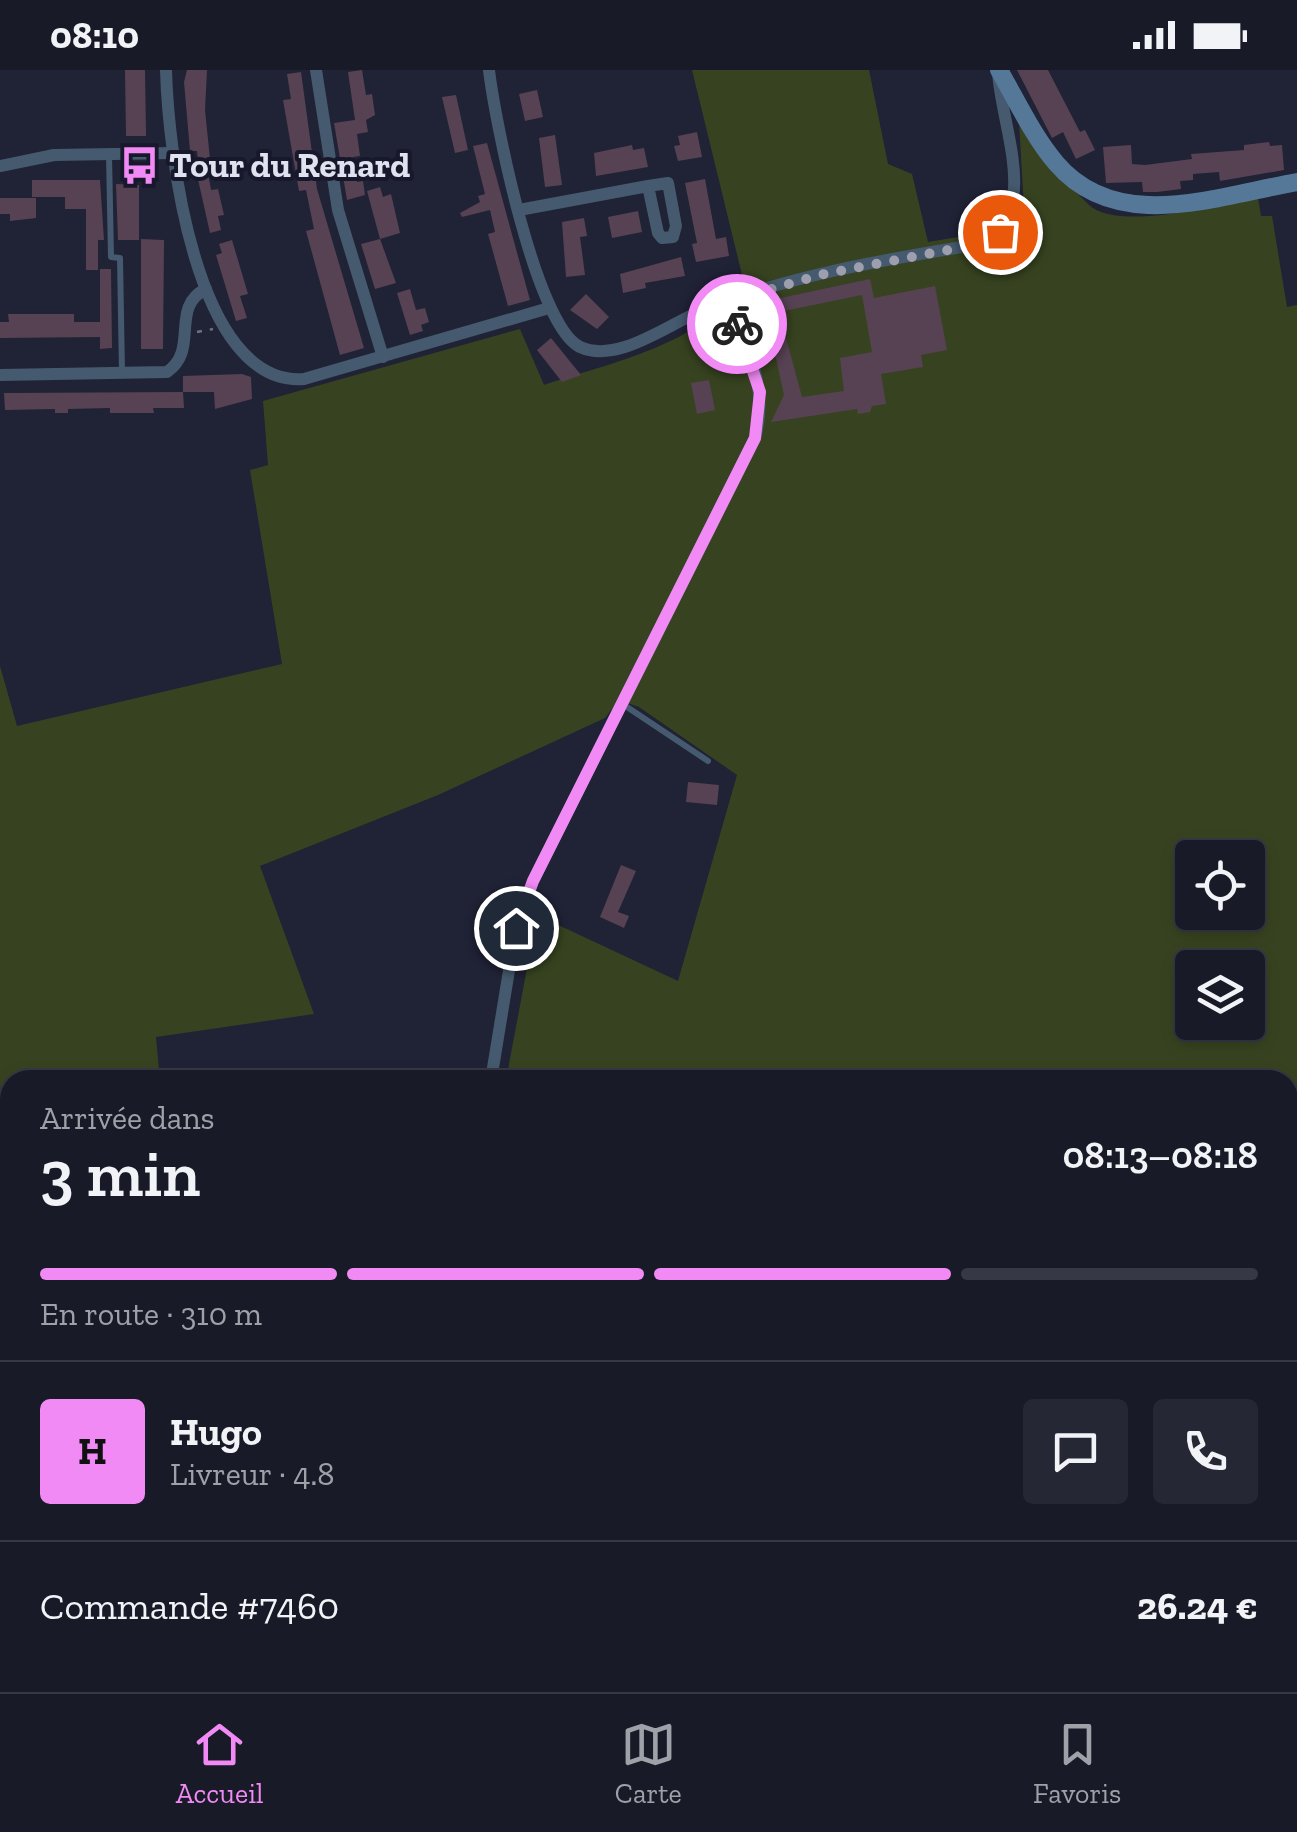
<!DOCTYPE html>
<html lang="fr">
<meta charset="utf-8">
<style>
:root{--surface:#181a28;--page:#252734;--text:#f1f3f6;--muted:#9fa1a8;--line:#363845;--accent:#f18af4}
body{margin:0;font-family:"Zilla Slab",serif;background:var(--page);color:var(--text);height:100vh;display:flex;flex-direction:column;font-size:38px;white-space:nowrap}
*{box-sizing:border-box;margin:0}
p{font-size:32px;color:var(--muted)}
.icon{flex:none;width:55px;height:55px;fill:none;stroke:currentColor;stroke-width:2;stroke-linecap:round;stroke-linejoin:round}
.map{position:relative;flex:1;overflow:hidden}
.details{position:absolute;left:0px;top:1000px;width:1298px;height:622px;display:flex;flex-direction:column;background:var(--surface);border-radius:30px 30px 0 0;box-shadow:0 5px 15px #0003,0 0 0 2px var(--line)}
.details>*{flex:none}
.buttons{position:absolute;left:1175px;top:770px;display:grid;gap:20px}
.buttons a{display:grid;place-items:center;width:90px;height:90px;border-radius:10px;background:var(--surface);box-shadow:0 5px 15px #0003,0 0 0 2px var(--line);font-size:50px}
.pin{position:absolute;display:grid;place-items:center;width:85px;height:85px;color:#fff;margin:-42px;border:5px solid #fff;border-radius:50%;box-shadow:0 2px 10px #0007}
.courier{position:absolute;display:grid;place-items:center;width:100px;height:100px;margin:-50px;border:8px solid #f18af4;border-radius:50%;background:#fff;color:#222;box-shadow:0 2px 12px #0007}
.summary em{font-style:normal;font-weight:600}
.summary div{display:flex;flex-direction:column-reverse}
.summary{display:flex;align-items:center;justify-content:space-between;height:170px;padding:0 40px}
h1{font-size:65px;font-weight:600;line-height:75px}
.bar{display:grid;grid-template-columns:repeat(4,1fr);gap:15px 10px;align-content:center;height:120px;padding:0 40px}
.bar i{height:12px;border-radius:8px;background:var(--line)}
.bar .on{background:var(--accent)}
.bar p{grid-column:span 4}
.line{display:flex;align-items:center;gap:25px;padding:0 40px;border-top:2px solid var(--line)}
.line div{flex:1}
.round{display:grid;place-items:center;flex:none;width:105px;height:105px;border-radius:10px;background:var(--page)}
.status{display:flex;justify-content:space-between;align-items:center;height:70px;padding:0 50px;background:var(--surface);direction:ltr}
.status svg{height:28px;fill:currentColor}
.dock{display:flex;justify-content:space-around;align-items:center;height:140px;border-top:2px solid var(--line);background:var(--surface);font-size:28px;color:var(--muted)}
.dock a{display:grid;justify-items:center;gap:5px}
.dock .on{color:var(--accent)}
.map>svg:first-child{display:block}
.green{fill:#374320;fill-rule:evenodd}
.building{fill:#574253;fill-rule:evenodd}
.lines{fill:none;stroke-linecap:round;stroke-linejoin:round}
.path{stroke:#6f7183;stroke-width:2.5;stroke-dasharray:5 8;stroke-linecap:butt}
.lane{stroke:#455a6e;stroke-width:6}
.street{stroke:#455a6e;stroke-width:12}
.secondary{stroke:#557798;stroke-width:18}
.done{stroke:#9d9faf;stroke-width:10;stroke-dasharray:0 18}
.route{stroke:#f18af4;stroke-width:12}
.labels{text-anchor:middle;stroke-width:8;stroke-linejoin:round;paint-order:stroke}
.poi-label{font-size:35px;font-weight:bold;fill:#e0e2f0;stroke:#17182c;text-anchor:start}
</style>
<div class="status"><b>08:10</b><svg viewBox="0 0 49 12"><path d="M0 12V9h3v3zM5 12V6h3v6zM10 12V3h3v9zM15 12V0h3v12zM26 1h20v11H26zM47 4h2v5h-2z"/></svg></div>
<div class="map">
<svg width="1297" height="1622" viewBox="0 0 1297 1622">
<rect width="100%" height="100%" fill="#202236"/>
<g class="green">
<path d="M692 0H869L888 94 912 104 928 172 1025 156 1019 51C1041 78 1063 111 1089 135 1119 162 1220 134 1258 128L1261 146H1272L1287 237 1297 235V1396L1288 1329V1010H506L537 845 678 911 737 705 639 637 619 630 605 648 438 725 260 796 314 944 156 967 160 1010H10V1065L0 1066V596L17 656 282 594 250 400 268 395 263 331 520 259 544 315C613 292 700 275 744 213ZM1192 788H1248V842H1192ZM1192 898H1248V952H1192Z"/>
<polygon points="178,1612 541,1612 563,1622 173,1622"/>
</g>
<g class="building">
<polygon points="125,0 145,0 146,66 126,66"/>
<polygon points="187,0 207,0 205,40 210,89 198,90 197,81 190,81 184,12"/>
<polygon points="362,0 366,25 372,24 375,45 366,50 368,62 357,64 360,86 353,87 357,112 363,111 365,125 347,130 334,53 355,50 348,2"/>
<polygon points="1017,0 1048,0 1080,62 1085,60 1095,80 1076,89 1063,62 1052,68"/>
<polygon points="301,2 317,119 364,278 340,285 306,161 314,159 306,120 299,121 283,30 291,29 287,4"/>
<polygon points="537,20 543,47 525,51 519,24"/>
<polygon points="456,25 468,80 455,83 442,27"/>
<polygon points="697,62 702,87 678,91 674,76 680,75 678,66"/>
<polygon points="555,65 562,115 545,117 539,68"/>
<polygon points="1269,72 1270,76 1282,75 1284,100 1220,111 1219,102 1193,104 1193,110 1180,111 1181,119 1157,122 1143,122 1142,112 1106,113 1103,77 1131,75 1132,94 1145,95 1192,89 1191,84 1244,80 1244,75"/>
<polygon points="487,73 530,230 508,236 488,164 495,162 490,140 462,147 460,143 480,132 478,126 485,124 473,76"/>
<polygon points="632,75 633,80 644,78 648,97 596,106 594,83"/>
<polygon points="208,103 211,120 218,119 224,145 218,146 221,160 210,163 197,105"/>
<polygon points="705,109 716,169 726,167 729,186 696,192 692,174 697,173 685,113"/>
<polygon points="32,110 100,110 104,170 98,170 98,200 86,200 86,139 65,139 65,127 32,127"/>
<polygon points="116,114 139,115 139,170 118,170"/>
<polygon points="380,117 383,127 391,124 400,163 380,169 367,121"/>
<polygon points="0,128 36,128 36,148 10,151 10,144 0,144"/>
<polygon points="638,141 642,162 612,168 608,147"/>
<polygon points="584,148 587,166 580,167 585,205 566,207 562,152"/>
<polygon points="141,169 164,170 163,279 141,279"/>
<polygon points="380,169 396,213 375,219 361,174"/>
<polygon points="232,170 248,224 240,226 247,248 236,251 216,185 222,183 219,174"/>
<polygon points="681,187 685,206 645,213 646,218 623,223 620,204"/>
<polygon points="100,199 111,199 112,278 100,279 100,267 0,268 0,252 9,252 8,244 74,244 74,252 100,252"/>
<path d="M870 209 874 228 935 216 947 280 921 285 923 297 881 304 886 334 872 336 870 342 858 344 857 339 771 352 784 325 772 271 765 272 757 233ZM862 225 872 282 840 288 844 321 802 327 779 242Z"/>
<polygon points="410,219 416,240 425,238 429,252 421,255 423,261 410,265 397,223"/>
<polygon points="586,224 609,247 597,259 570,240"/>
<polygon points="551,268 581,305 562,312 537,280"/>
<polygon points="242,304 251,307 252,329 215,339 214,322 183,322 184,338 153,338 154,343 110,343 110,338 68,339 68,343 55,343 55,339 5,340 4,323 183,322 183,306"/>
<polygon points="709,310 715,340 697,344 691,313"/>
<polygon points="688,712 719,715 717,735 686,732"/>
<polygon points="621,795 636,801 618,842 629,846 624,858 600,847"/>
</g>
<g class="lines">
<polyline class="path" points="197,262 213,259"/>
<g class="lane">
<polyline points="109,85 111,187 120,188 122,303"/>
<polyline points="624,635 708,691"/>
</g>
<g class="street">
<path d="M166 0C168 76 194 317 304 309L549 238"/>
<polyline points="316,0 338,140 383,287"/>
<path d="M489 0C495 51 536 256 580 277 617 294 667 255 701 241 787 206 882 190 974 175 1045 149 1001 58 998 2"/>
<polyline points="0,96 54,85 174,83"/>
<polyline points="519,140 648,116 668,113 676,156 673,167 662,168 658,163 648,116"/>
<path d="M0 305 167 302C200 280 169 237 206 219"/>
<path d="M491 1010 516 858 533 811 755 368C769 318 748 276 726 232"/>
<polyline points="0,1332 10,1344"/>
<polyline points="567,1612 587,1622"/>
<polyline points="743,1612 757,1622"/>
<polyline points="152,1622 155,1612"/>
<polyline points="891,1622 902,1612"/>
<polyline points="1197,1622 1203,1612"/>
</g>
<path class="secondary" d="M999 0C1017 31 1033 66 1056 93 1117 165 1217 126 1297 112"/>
</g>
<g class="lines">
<polyline class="done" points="737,254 726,232 824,204 974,175 1000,162"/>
<polyline class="route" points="516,858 533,811 755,368 760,322 737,254"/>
</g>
<defs>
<symbol id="bus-bare" viewBox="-9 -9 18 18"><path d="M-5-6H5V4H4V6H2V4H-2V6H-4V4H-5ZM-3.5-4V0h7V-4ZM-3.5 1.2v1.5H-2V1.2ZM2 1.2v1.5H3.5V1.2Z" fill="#f18af4" stroke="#17182c" stroke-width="2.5" paint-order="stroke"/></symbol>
</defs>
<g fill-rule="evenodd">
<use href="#bus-bare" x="112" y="68" width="55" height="55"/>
</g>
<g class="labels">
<g class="poi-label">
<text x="169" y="107">Tour du Renard</text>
</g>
</g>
</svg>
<div class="buttons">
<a><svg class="icon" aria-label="locate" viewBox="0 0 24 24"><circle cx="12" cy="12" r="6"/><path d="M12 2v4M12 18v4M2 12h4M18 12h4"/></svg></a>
<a><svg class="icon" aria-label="layers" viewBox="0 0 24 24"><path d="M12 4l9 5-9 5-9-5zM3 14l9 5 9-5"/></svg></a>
</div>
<div class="pin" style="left:1000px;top:162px;background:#ea580c"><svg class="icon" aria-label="bag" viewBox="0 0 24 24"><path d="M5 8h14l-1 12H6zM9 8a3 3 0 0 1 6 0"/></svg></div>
<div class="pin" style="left:516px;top:858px;background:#1f2937"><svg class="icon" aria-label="home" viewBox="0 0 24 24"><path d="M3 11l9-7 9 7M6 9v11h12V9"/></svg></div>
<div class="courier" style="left:737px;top:254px"><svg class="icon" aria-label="bike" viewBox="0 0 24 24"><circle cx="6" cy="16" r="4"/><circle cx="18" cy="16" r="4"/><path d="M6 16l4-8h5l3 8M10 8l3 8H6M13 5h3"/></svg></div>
<section class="details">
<div class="summary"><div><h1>3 min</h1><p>Arrivée dans</p></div><em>08:13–08:18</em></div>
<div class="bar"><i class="on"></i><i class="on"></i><i class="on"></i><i></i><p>En route · 310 m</p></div>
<div class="line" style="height:180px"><b class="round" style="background:var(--accent);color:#111">H</b><div><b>Hugo</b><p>Livreur · 4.8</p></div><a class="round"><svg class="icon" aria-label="chat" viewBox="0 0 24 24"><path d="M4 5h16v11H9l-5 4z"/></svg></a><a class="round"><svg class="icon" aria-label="phone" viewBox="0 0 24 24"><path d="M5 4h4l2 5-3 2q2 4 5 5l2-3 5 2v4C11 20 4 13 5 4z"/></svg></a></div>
<div class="line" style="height:130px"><div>Commande #7460</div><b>26.24 €</b></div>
</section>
</div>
<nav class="dock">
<a class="on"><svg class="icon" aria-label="home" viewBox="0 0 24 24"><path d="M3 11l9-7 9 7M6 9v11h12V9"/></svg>Accueil</a>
<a><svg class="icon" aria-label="map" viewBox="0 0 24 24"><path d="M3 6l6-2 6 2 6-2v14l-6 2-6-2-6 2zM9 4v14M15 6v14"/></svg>Carte</a>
<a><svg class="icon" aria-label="saved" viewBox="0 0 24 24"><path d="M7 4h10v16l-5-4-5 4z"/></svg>Favoris</a>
</nav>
